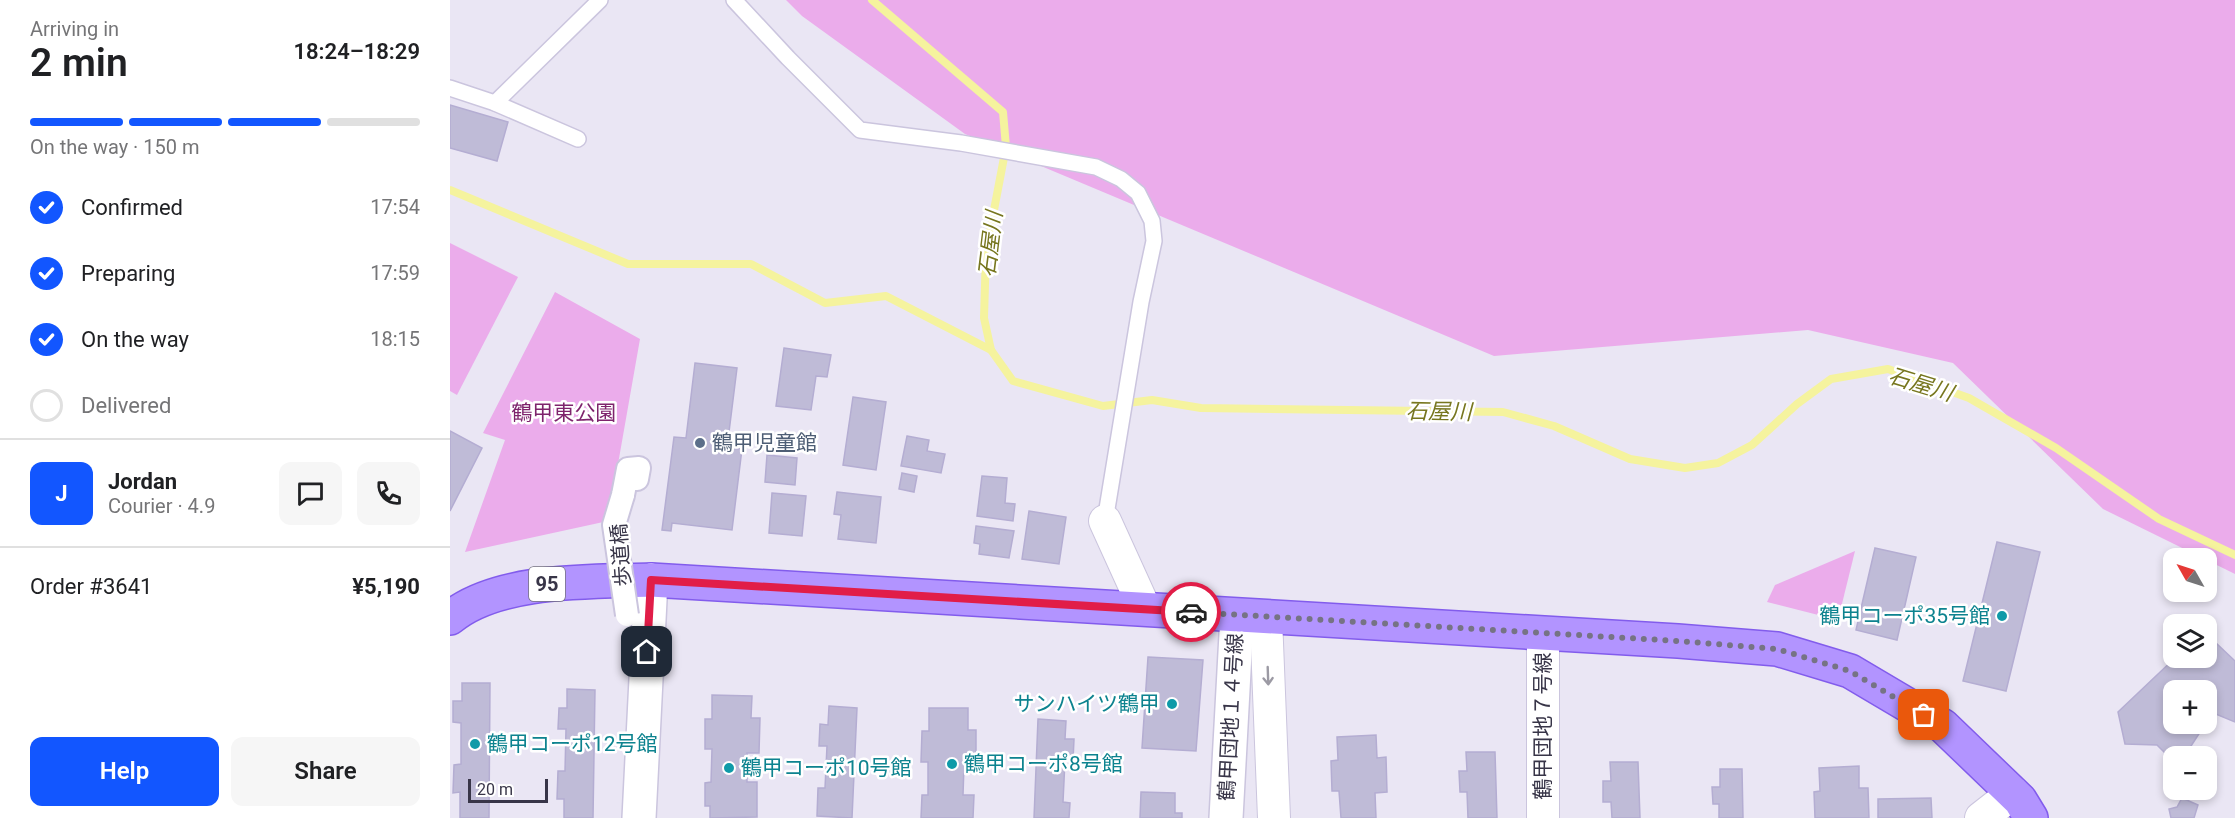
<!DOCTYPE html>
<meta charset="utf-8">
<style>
:root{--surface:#fff;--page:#f6f6f6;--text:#202124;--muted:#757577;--line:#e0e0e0;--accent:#1256ff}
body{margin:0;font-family:Roboto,"Noto Sans JP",sans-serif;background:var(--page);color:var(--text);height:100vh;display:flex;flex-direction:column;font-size:22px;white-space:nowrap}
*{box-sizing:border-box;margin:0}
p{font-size:20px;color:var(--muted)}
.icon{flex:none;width:33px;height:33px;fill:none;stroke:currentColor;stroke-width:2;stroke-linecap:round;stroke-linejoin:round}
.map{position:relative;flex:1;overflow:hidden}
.panel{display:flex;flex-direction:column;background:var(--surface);width:450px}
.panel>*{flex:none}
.needle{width:39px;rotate:309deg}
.buttons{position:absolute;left:1713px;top:548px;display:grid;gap:12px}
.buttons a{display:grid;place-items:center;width:54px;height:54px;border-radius:12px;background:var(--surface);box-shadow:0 3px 9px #0003;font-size:30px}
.scale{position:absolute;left:18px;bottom:15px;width:80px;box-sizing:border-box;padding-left:6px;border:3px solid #383548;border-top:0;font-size:16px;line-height:21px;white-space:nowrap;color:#383548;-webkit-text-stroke:4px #fff;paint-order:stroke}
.pin{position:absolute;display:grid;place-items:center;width:51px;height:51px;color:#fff;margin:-26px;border-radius:12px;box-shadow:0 3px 9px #0006}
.courier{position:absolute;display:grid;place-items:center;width:60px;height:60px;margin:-30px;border:4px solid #e11d48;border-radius:50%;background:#fff;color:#222;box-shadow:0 2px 8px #0007}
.headline em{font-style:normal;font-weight:600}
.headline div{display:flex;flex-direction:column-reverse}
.headline{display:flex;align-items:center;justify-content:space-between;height:102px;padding:0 30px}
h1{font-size:39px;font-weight:600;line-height:45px}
.bar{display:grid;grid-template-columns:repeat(4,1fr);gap:9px 6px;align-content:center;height:72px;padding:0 30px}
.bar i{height:8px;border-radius:4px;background:var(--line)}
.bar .active{background:var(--accent)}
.bar p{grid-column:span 4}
.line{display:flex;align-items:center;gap:15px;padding:0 30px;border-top:2px solid var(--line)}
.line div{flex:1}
.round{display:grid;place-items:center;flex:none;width:63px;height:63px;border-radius:12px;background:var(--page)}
ol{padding:0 30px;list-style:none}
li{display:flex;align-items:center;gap:18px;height:66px}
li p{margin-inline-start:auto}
li .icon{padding:6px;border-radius:50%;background:var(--accent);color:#fff;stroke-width:4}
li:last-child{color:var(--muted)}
li i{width:33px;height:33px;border:3px solid var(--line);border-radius:50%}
.cta{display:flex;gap:12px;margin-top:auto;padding:12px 30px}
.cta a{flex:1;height:69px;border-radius:12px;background:var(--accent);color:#fff;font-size:24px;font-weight:600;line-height:69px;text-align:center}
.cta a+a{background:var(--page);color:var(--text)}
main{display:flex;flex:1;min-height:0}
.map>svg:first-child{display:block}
.green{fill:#ebaceb}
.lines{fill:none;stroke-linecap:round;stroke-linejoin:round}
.stream{stroke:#f5f39e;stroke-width:8}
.building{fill:#bfbbd7;stroke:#b4add2;stroke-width:1.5}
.service-casing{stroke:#cbc5de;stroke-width:18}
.pedestrian-casing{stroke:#cbc5de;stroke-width:26}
.minor-casing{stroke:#cbc5de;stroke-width:34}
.tertiary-casing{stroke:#cbc5de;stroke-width:36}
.primary-casing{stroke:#825cec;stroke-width:36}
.service{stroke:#fff;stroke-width:15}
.pedestrian{stroke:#fff;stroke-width:22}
.minor{stroke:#fff;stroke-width:32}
.tertiary{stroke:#fff;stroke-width:33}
.primary{stroke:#b294ff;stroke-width:33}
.pedestrian-bridge-casing{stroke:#cbc5de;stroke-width:26;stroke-linecap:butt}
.pedestrian-bridge{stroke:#fff;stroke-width:22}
.oneway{stroke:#9c9aa4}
.done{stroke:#767384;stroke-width:6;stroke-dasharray:0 10.8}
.route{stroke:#e11d48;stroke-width:8}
.service-dot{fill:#5c6f8a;stroke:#fff;stroke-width:2}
.culture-dot{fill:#0f9aa8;stroke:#fff;stroke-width:2}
.labels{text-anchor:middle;stroke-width:5;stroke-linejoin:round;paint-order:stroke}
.shield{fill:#fff;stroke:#74727f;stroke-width:1.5}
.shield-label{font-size:20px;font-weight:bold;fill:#383548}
.park-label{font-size:21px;fill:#7e246d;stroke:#fff}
.service-label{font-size:21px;fill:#4e5e75;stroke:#fff;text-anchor:start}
.street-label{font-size:21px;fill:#383548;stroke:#fff}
.culture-label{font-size:21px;fill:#0d838f;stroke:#fff;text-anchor:start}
.water-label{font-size:22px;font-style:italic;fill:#77761e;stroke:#fff}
</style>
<main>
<section class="panel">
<div class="headline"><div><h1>2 min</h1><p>Arriving in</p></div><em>18:24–18:29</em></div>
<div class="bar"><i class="active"></i><i class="active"></i><i class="active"></i><i></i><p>On the way · 150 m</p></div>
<ol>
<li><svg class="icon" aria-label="check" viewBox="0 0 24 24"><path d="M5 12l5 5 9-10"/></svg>Confirmed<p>17:54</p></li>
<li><svg class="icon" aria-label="check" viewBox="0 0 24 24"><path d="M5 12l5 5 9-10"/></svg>Preparing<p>17:59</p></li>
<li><svg class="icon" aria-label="check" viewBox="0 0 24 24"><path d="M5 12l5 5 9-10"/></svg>On the way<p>18:15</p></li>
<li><i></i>Delivered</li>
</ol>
<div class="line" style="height:108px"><b class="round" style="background:var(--accent);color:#fff">J</b><div><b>Jordan</b><p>Courier · 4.9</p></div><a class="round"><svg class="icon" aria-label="chat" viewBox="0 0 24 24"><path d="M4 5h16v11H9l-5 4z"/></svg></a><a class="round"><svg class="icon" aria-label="phone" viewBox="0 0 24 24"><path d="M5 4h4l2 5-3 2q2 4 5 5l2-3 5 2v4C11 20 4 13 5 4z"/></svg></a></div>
<div class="line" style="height:78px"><div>Order #3641</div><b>¥5,190</b></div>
<div class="cta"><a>Help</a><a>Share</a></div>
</section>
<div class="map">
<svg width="1785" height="818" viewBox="0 0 1785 818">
<rect width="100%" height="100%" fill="#eae6f4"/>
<g class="green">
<polygon points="336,0 1785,0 1785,574 1653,509 1503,363 1358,330 1044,356 515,134 352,16"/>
<polygon points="0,243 68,277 7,395 0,391"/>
<polygon points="105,292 190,339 158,521 15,552 55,440 33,433"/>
<polygon points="1405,551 1388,620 1317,602 1325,585"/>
</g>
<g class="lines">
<g class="stream">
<polyline points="422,0 553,112 556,147 536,252 534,318 541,350 563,381 653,406 702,400 751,408 1053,412 1104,426 1180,459 1235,468 1268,463 1302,445 1347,404 1381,379 1438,369 1519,398 1606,448 1709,519 1785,555"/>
<polyline points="0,190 178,264 301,264 375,303 436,296 541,350"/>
</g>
</g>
<g class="building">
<polygon points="0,105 58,122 47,161 0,148"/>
<polygon points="334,348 381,355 377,377 366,376 361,410 326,406"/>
<polygon points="245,363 287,368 277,448 292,449 282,530 222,523 221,531 212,530 224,437 236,438"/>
<polygon points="403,397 436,402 426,470 393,465"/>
<polygon points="0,431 32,448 0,511"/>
<polygon points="457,436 479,440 477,451 495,454 491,473 451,466"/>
<polygon points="317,455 347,458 345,485 315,482"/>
<polygon points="452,473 467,476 464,492 449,489"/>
<polygon points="532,476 557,478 555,503 565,504 563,521 527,516"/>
<polygon points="387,492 431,497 426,543 388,539 391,515 384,514"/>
<polygon points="322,493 356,496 352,536 319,533"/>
<polygon points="579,511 616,517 609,564 572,559"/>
<polygon points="526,526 564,531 559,558 529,554 530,544 524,543"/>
<polygon points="1547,542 1590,552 1556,691 1513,681"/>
<polygon points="1425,548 1466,557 1447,640 1406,630"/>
<polygon points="1756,642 1761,647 1766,643 1785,661 1785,722 1761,712 1756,721 1756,690 1724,690 1724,723 1756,723 1741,746 1750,756 1724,756 1724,762 1707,745 1675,744 1668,712 1726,657 1756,657"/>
<polygon points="698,657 753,660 746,751 692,748"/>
<polygon points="12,683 40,683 39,818 10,818 10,792 3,793 4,765 11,764 11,723 3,722 3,701 12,701"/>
<polygon points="117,689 145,690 143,818 114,818 114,799 107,799 108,771 115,771 116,729 108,729 109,708 117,708"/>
<polygon points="262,695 302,696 301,718 310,718 309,753 297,753 297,782 307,782 307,817 260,818 260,806 255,806 255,783 261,782 262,749 255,749 255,719 262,719"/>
<polygon points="379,706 407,708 402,818 367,816 368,788 375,788 377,746 369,746 370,724 378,725"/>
<polygon points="479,708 518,708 518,730 526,730 526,766 514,765 513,795 524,795 523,818 471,818 472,795 478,795 478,762 471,762 472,731 479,731"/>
<polygon points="588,719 616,721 615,739 624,739 623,761 615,760 613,802 620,803 619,818 584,818"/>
<polygon points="926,735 927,758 936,757 937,792 925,793 926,818 891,818 889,791 882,791 881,761 888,760 887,737"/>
<polygon points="1016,752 1045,752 1047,818 1018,818 1017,792 1010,792 1009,771 1017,771"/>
<polygon points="1160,762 1188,762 1190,818 1162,818 1161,802 1153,802 1153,781 1161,781"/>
<polygon points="1409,766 1409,788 1418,788 1419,818 1365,818 1364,792 1370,791 1369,768"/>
<polygon points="1270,769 1292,769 1293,818 1269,818 1269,804 1263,804 1262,787 1270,787"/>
<polygon points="691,792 725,793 725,813 732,813 732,818 690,818"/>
<polygon points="1481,798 1482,818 1428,818 1428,799"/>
<polygon points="1732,798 1748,805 1744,818 1721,818 1719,809 1727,807"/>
</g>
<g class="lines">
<defs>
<g id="service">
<polyline points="284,0 338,58 410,130 511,143 646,167 671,179 688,193 702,221 704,241 691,302 655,521"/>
<polyline points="0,88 45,103 128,139"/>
<polyline points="45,103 150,0"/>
</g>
<polyline id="pedestrian" points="173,495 178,469 189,468 187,479"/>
<g id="minor">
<polyline points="655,521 695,609"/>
<polyline points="816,618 824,818"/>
<polyline points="1093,818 1093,635"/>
<polyline points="1531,818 1563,793"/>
</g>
<g id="tertiary">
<polyline points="189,818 201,580"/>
<polyline points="776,818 787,616"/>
</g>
<path id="primary" d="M0 618C48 578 142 582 201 580L1228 641 1327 649 1400 671 1493 726 1570 800 1581 818"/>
</defs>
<use href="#service" class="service-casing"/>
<use href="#pedestrian" class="pedestrian-casing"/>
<use href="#minor" class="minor-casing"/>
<use href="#tertiary" class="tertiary-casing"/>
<use href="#primary" class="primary-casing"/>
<use href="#service" class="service"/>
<use href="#pedestrian" class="pedestrian"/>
<use href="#minor" class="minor"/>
<use href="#tertiary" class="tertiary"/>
<use href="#primary" class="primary"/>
<defs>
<polyline id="pedestrian-bridge" points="173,495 164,525 177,615"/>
</defs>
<use href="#pedestrian-bridge" class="pedestrian-bridge-casing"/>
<use href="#pedestrian-bridge" class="pedestrian-bridge"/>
</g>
<defs><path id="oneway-shaft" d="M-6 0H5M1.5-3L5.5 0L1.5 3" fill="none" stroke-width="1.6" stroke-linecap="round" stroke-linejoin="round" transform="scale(1.5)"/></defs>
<use class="oneway" href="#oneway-shaft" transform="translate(818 676) rotate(88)"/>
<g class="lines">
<polyline class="done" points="741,612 1228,641 1327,649 1400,671 1474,715"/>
<polyline class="route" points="197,652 201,580 741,612"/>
</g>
<circle class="service-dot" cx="250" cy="443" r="6"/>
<g class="culture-dot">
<circle cx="1552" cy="616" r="6"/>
<circle cx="722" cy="704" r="6"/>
<circle cx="25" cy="744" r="6"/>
<circle cx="502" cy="764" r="6"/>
<circle cx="279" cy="768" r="6"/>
</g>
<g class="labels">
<rect class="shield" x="79" y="567" width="36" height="34" rx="4.5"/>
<g class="shield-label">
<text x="97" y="591">95</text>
</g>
<g class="park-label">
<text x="114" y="420">鶴甲東公園</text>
</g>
<g class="service-label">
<text x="262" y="450">鶴甲児童館</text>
</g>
<g class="street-label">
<text transform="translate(171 555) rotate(-94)" y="7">歩道橋</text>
<text transform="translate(781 717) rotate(-87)" y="7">鶴甲団地１４号線</text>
<text transform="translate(1093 726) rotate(-90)" y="7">鶴甲団地７号線</text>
</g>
<g class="culture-label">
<text x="1540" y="623" text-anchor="end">鶴甲コーポ35号館</text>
<text x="710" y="711" text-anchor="end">サンハイツ鶴甲</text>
<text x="37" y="751">鶴甲コーポ12号館</text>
<text x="514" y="771">鶴甲コーポ8号館</text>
<text x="291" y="775">鶴甲コーポ10号館</text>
</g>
<g class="water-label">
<text transform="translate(540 244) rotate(-83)" y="8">石屋川</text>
<text transform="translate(1471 384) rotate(17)" y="8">石屋川</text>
<text transform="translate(989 411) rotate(1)" y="8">石屋川</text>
</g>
</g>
</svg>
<div class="buttons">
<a><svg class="needle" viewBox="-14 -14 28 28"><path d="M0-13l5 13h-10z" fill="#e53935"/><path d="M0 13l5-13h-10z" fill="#757577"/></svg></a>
<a><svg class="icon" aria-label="layers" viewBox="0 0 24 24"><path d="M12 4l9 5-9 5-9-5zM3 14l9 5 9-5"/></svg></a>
<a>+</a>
<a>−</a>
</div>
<div class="scale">20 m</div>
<div class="pin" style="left:1474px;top:715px;background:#ea580c"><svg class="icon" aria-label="bag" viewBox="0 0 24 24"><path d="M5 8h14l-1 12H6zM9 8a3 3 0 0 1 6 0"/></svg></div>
<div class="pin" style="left:197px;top:652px;background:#1f2937"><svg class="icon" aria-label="home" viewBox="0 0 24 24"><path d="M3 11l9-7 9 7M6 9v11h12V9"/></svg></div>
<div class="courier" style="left:741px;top:612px"><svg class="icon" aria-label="car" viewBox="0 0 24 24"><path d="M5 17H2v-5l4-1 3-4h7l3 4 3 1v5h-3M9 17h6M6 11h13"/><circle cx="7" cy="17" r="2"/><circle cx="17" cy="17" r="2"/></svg></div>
</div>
</main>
